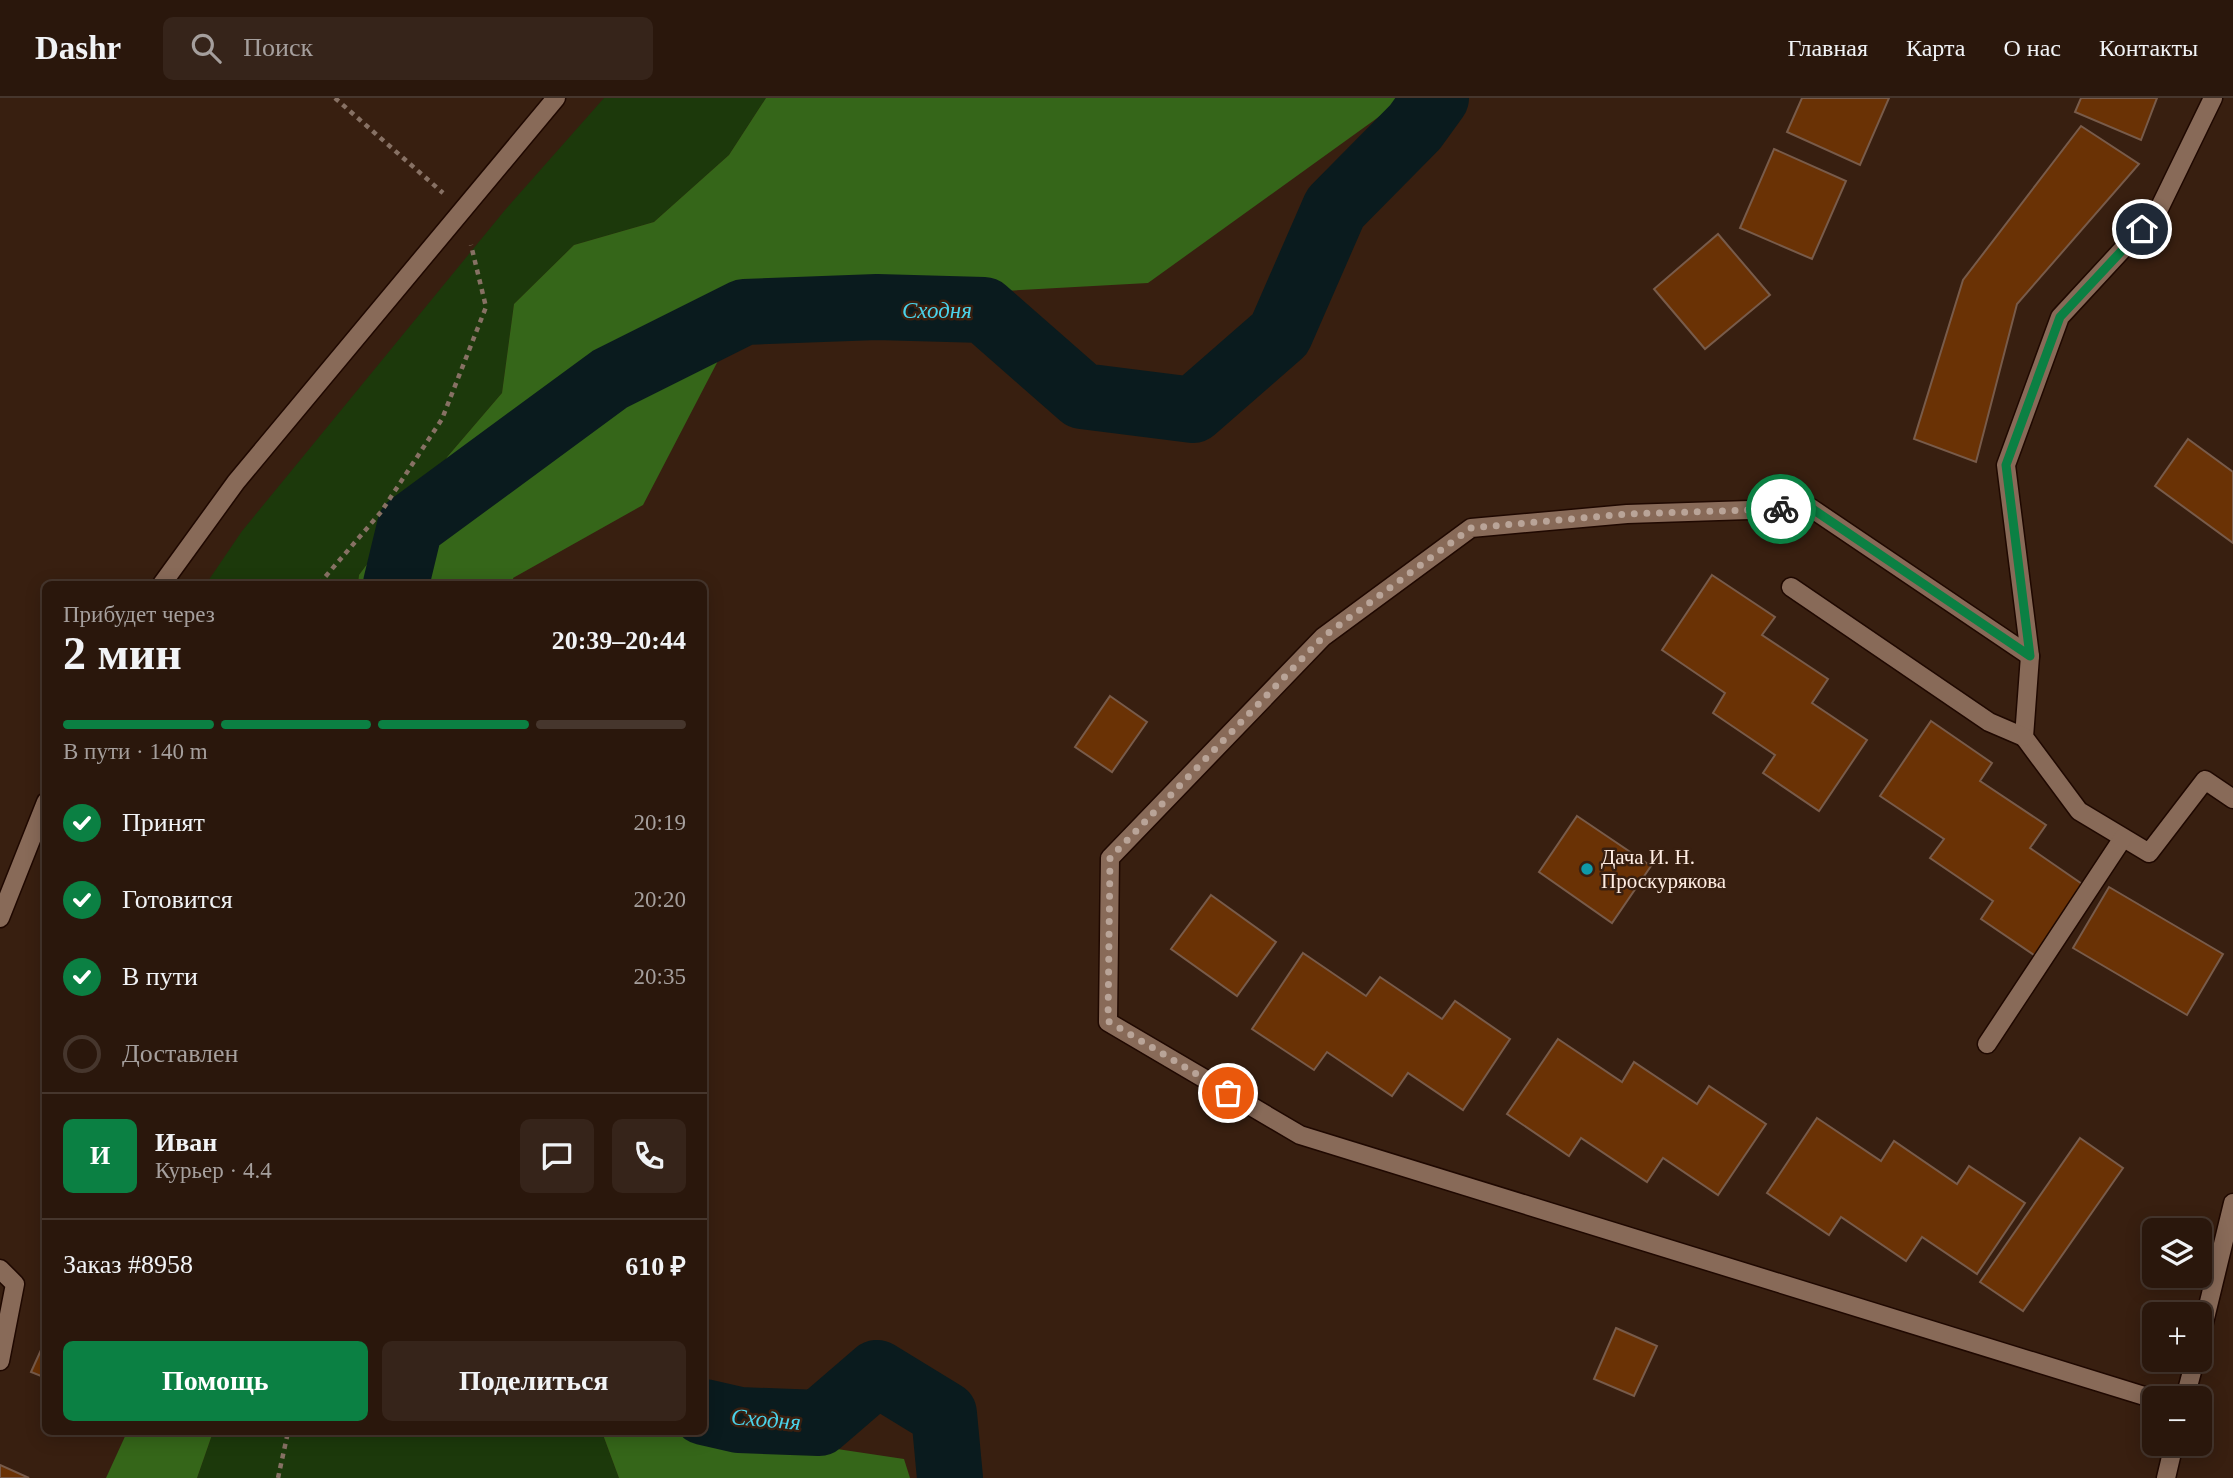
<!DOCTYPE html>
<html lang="ru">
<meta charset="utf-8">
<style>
:root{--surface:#2a170c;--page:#36241a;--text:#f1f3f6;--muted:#a59f9d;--line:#46362d;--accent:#0b8043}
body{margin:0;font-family:"Times New Roman",serif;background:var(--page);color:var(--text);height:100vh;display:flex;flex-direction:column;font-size:26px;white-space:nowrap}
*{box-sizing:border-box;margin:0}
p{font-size:23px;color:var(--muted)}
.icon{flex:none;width:38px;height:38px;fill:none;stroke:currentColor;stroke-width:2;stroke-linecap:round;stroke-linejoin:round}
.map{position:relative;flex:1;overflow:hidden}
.panel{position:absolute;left:42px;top:483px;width:665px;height:854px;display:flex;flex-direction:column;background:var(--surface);border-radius:10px;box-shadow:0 4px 18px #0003,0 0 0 2px var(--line)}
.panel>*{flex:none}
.fabs{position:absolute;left:2142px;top:1120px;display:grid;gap:14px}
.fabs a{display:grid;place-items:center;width:70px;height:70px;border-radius:10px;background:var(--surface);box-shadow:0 4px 18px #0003,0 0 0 2px var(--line);font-size:35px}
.pin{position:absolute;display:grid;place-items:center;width:60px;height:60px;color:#fff;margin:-30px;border:4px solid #fff;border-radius:50%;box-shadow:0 2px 7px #0007}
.courier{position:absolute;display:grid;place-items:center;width:70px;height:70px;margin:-35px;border:5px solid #0b8043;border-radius:50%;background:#fff;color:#222;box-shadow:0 2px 9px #0007}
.overview em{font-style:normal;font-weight:700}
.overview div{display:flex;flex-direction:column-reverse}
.overview{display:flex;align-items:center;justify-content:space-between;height:119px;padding:0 21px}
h1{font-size:46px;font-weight:700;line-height:52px}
.bar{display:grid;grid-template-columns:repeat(4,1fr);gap:10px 7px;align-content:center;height:84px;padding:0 21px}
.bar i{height:9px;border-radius:5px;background:var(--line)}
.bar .active{background:var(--accent)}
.bar p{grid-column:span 4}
.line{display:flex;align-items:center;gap:18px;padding:0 21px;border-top:2px solid var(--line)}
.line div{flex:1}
.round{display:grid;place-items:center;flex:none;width:74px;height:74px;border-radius:10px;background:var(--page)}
ol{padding:0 21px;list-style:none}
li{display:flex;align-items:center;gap:21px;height:77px}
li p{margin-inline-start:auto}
li .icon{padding:7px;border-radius:50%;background:var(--accent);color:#fff;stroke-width:4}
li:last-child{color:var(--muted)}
li i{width:38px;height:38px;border:4px solid var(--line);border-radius:50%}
.primary-button{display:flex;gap:14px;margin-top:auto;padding:14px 21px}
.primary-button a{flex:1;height:80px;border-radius:10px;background:var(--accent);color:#fff;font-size:28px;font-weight:700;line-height:80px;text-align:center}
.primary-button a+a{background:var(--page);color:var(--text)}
header{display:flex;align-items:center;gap:42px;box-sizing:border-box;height:98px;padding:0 35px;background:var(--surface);border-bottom:2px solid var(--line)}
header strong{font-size:33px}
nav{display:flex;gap:38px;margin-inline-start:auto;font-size:24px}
.search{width:490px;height:63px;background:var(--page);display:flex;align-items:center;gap:18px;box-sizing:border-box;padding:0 24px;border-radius:10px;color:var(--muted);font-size:26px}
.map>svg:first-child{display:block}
.green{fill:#1c390b}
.forest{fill:#356619}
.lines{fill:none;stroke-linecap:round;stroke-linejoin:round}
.river{stroke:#0a1b1e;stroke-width:66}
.building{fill:#6a3205;stroke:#785b4a;stroke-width:2}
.minor-casing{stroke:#1f0800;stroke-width:21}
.path{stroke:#877164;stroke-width:4.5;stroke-dasharray:5 5;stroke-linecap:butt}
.minor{stroke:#886a58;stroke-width:18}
.done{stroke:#b9a498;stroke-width:7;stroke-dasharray:0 12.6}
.route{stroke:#0b8043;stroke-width:9}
.culture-dot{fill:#0f9aa8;stroke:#381f10;stroke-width:2.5}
.labels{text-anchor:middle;stroke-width:5;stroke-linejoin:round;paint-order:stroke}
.poi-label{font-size:21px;fill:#feece2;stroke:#381f10;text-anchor:start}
.water-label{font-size:23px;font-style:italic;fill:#4ad3eb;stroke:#381f10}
</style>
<header>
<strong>Dashr</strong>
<div class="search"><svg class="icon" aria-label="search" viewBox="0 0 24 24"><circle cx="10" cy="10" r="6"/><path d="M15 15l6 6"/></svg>Поиск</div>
<nav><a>Главная</a><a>Карта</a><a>О нас</a><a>Контакты</a></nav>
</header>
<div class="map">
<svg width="2233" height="1380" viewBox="0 0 2233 1380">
<rect width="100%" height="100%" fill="#381f10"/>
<g class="green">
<polygon points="604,0 766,0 729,57 654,124 574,147 514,206 502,295 448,358 359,477 358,486 206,486 242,433 505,112"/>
<polygon points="213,1334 602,1334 619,1380 197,1380"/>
</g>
<g class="forest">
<polygon points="766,0 1405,0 1148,185 747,207 643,407 513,480 514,486 358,486 359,477 448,358 502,295 514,206 574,147 654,124 729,57"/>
<polygon points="704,1331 904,1361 910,1380 619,1380 602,1334 704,1334"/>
<polygon points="127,1334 213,1334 197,1380 106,1380"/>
</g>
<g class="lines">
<g class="river">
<polyline points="396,486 410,428 610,281 744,214 877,209 984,212 1082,298 1193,312 1280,236 1335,110 1415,29 1436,0"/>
<polyline points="704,1314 739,1322 819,1325 877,1275 944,1316 950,1380"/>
</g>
</g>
<g class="building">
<polygon points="1802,0 1889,0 1860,67 1787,34"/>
<polygon points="2081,0 2157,0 2141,42 2075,14"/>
<polygon points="2081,28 2139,66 2017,206 1976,364 1914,341 1963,182"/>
<polygon points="1774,51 1846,83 1812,161 1740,130"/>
<polygon points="1718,136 1770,197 1705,251 1654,191"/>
<polygon points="2188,341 2233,374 2233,445 2155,388"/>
<polygon points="1712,477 1775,519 1762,537 1828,581 1812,605 1867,642 1819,713 1763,675 1775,657 1713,615 1725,595 1662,552"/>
<polygon points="1110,598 1147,624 1112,674 1075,649"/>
<polygon points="1931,623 1992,665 1980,683 2046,727 2030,750 2085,788 2037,859 1981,821 1993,803 1930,760 1944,741 1880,698"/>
<polygon points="1577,718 1651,768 1612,825 1539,774"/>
<polygon points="2109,789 2223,856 2187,917 2073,850"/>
<polygon points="1211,797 1276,844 1237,898 1171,851"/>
<polygon points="1303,855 1366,898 1380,879 1442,921 1455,903 1510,941 1463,1012 1408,975 1392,998 1327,954 1314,972 1252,931"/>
<polygon points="1558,941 1622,984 1634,964 1697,1006 1709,988 1766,1026 1718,1097 1663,1060 1647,1084 1581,1040 1569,1058 1507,1016"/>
<polygon points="1817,1020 1881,1063 1894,1043 1957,1086 1969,1068 2025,1105 1977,1176 1922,1139 1906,1163 1841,1119 1829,1137 1767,1095"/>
<polygon points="2080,1040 2123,1070 2023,1213 1980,1184"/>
<polygon points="1616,1230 1657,1248 1634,1298 1594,1281"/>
<polygon points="46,1241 46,1280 31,1274"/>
<polygon points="0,1367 29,1380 0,1380"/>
</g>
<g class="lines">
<defs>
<g id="minor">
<polyline points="2213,0 2158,113 2060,219 2006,367 2030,558 2024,639 2079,713 2149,755 2205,682 2233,701"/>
<polyline points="162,486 236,384 556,0"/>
<polyline points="1791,489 1989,624 2024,639"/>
<polyline points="2030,558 1811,410 1627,416 1471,430 1323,539 1110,760 1108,924 1300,1037 2154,1301"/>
<polyline points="0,820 46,704"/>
<polyline points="1987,946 2123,740"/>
<polyline points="0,1171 15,1186 0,1263"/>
<polyline points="2200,1241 2233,1105"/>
<polyline points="2185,1300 2195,1262"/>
<polyline points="2166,1380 2174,1346"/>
</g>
</defs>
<use href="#minor" class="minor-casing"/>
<g class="path">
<polyline points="335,0 443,95"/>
<polyline points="319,486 381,414 442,321 486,209 471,147"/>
<polyline points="278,1380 288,1334"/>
</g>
<use href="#minor" class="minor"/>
</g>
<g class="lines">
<polyline class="done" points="1228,995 1108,923 1110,760 1323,539 1471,430 1627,416 1781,411"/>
<polyline class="route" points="1781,411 1811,410 2030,558 2006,367 2060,219 2142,131"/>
</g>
<circle class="culture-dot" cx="1587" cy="771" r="7"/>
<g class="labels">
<g class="poi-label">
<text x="1601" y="766">Дача И. Н.<tspan x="1601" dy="24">Проскурякова</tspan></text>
</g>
<g class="water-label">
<text x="937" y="220">Сходня</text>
<text transform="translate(766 1321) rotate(5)" y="8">Сходня</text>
</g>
</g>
</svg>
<div class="fabs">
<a><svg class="icon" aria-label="layers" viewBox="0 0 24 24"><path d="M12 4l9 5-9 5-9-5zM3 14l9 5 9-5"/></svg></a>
<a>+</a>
<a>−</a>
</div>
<div class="pin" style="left:1228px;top:995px;background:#ea580c"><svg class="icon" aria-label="bag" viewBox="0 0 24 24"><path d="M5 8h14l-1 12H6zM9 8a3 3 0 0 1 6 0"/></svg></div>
<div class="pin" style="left:2142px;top:131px;background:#1f2937"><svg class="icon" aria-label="home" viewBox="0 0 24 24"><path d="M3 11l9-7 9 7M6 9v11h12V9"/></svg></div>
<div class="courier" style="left:1781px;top:411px"><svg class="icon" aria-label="bike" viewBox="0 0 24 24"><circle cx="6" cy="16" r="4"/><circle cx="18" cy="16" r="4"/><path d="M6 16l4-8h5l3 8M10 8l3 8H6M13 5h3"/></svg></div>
<section class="panel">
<div class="overview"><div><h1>2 мин</h1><p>Прибудет через</p></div><em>20:39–20:44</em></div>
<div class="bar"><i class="active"></i><i class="active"></i><i class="active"></i><i></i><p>В пути · 140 m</p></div>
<ol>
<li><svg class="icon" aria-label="check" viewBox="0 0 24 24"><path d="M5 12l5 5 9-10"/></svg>Принят<p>20:19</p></li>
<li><svg class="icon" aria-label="check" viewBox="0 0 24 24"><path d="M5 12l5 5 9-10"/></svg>Готовится<p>20:20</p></li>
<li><svg class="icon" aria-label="check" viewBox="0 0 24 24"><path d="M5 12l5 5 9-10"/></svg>В пути<p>20:35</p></li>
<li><i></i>Доставлен</li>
</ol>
<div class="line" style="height:126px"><b class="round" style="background:var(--accent);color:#fff">И</b><div><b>Иван</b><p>Курьер · 4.4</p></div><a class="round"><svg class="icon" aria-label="chat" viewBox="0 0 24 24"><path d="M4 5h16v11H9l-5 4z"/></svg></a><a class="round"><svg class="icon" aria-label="phone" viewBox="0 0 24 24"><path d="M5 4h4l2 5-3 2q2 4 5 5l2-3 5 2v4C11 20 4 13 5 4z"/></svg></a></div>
<div class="line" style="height:91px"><div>Заказ #8958</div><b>610 ₽</b></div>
<div class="primary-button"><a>Помощь</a><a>Поделиться</a></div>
</section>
</div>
